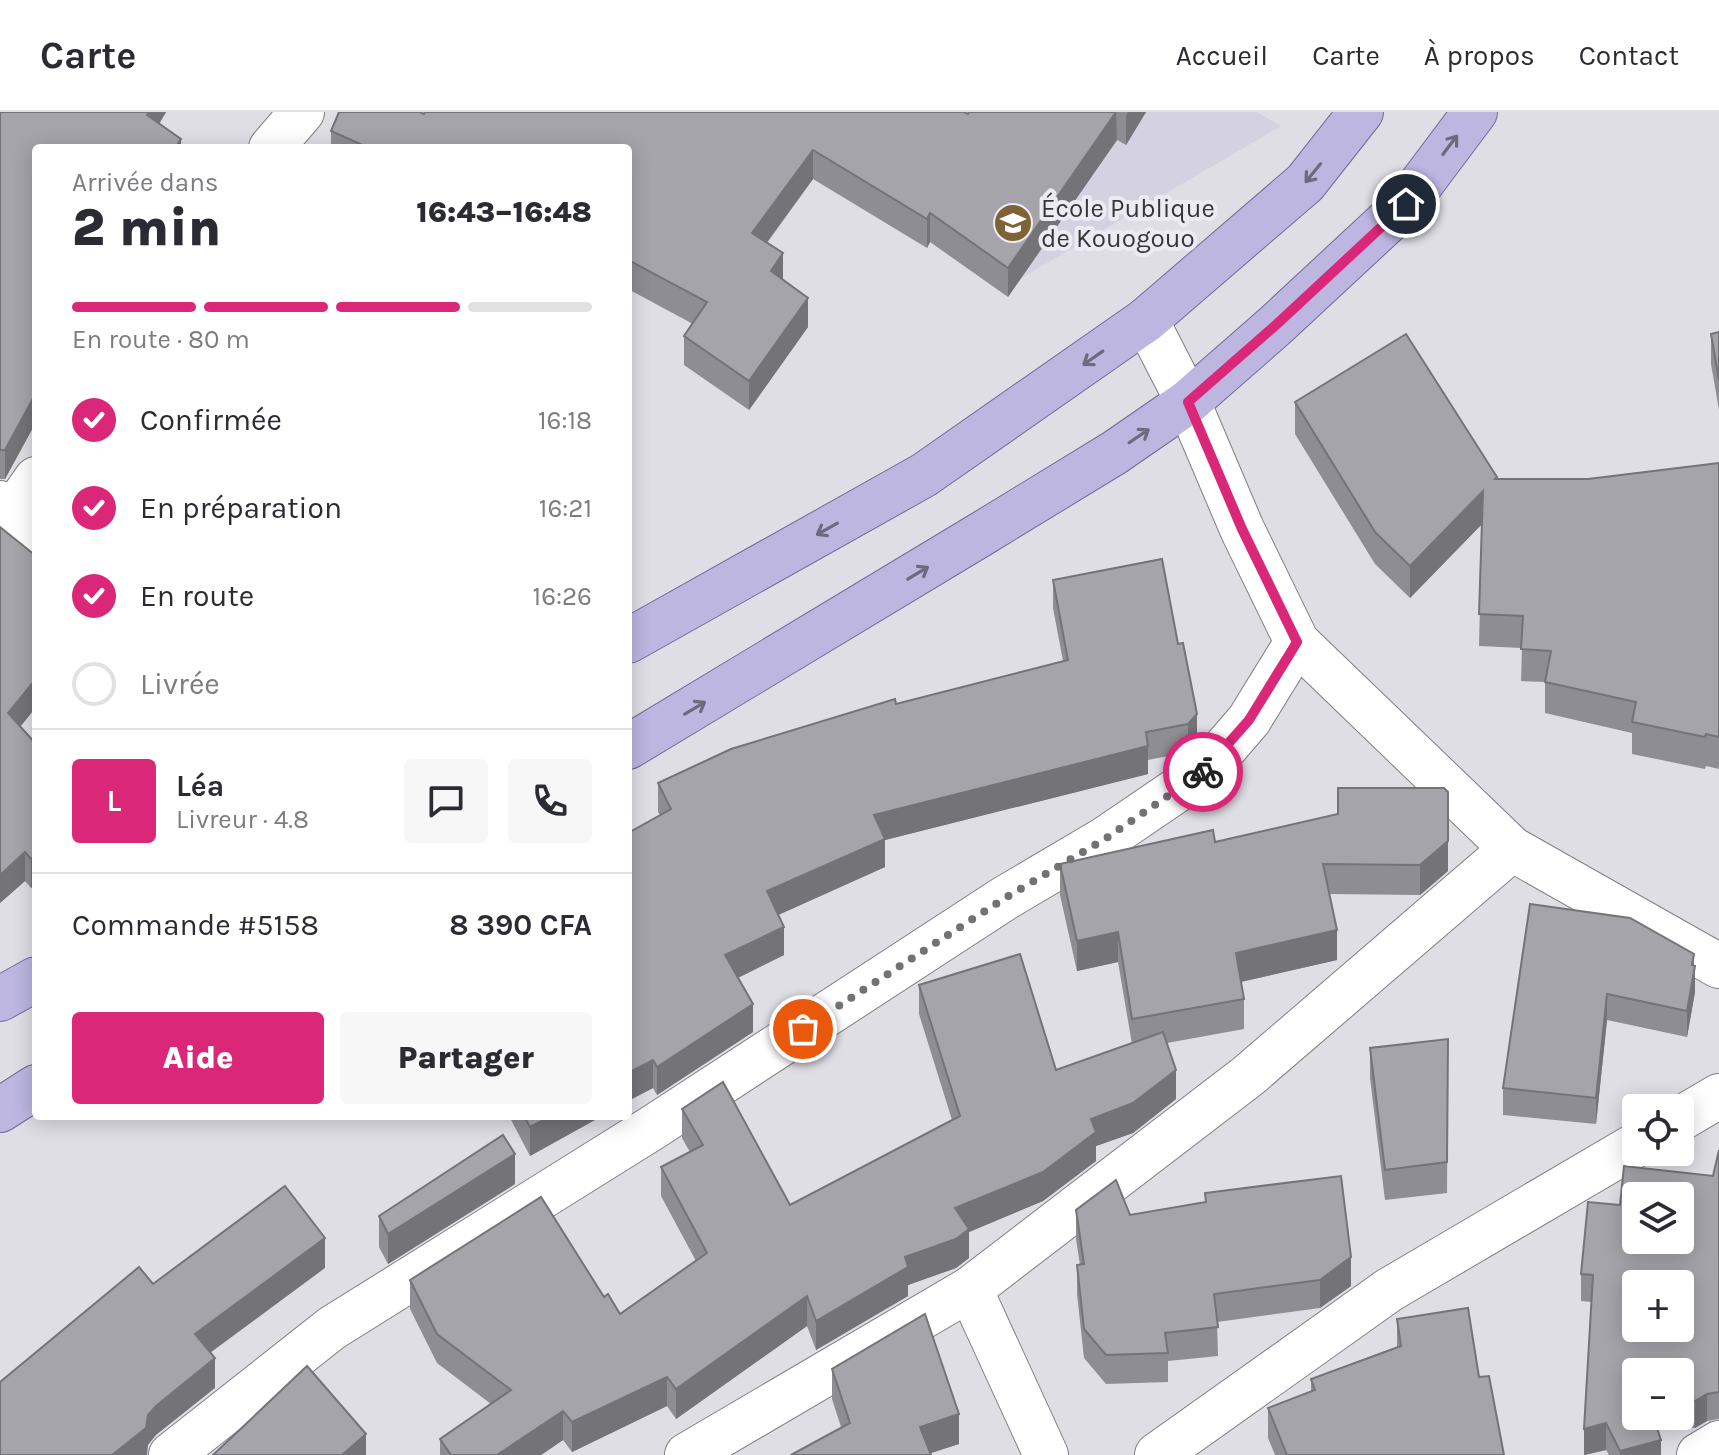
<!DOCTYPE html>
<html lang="fr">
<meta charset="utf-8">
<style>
:root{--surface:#fff;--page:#f7f7f7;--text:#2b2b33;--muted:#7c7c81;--line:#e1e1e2;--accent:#db2777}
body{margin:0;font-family:Karla,sans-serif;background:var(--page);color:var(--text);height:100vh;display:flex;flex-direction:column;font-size:30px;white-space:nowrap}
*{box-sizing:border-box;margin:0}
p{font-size:26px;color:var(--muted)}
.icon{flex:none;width:44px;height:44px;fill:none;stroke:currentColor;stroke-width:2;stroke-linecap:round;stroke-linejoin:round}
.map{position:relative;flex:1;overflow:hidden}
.drawer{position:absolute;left:32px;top:32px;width:600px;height:976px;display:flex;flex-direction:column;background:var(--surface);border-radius:8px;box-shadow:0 4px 20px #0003}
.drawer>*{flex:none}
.fabs{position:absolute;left:1622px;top:982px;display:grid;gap:16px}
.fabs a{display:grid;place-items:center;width:72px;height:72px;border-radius:8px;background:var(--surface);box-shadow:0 4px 20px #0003;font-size:40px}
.pin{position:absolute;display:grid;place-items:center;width:68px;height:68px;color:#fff;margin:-34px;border:4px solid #fff;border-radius:50%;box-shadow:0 2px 8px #0007}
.courier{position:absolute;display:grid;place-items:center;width:80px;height:80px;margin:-40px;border:6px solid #db2777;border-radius:50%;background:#fff;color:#222;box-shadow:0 2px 10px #0007}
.summary em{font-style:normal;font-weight:800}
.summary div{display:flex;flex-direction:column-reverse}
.summary{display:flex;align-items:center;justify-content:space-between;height:136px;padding:0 40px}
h1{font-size:52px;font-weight:800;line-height:60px}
.bar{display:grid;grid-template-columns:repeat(4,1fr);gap:12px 8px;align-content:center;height:96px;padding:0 40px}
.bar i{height:10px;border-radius:6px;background:var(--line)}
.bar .current{background:var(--accent)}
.bar p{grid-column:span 4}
.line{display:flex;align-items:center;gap:20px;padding:0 40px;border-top:2px solid var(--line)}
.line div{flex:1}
.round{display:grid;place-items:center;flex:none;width:84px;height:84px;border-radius:8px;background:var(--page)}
ol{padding:0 40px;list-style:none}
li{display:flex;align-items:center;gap:24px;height:88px}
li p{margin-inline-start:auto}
li .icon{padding:8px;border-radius:50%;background:var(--accent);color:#fff;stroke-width:4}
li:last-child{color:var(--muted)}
li i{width:44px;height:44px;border:4px solid var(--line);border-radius:50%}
.primary-button{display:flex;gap:16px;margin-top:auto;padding:16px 40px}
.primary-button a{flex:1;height:92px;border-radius:8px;background:var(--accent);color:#fff;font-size:32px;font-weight:800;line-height:92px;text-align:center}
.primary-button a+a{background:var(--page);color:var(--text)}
header{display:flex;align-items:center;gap:48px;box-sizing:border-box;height:112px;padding:0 40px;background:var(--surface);border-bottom:2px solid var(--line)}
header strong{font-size:38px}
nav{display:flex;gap:44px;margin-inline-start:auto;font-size:28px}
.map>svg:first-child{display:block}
.built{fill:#d4d2e1}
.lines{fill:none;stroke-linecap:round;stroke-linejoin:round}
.minor-casing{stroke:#7f7e84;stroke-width:46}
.primary-casing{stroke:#716a9a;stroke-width:46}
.minor{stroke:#fff;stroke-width:44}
.primary{stroke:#bcb6e1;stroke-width:44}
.wall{fill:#8e8d93;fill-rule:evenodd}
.shaded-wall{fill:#747378}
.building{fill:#a5a4ab;stroke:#747378;stroke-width:2;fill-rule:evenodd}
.oneway{stroke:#6c6a7d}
.done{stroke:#727176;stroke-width:8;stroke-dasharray:0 14.4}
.route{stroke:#db2777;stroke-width:10}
.labels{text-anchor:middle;stroke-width:8;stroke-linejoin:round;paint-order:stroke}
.poi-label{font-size:26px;fill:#37373a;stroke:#ecebf3;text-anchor:start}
</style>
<header>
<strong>Carte</strong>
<nav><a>Accueil</a><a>Carte</a><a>À propos</a><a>Contact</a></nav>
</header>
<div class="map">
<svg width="1719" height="1343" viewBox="0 0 1719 1343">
<rect width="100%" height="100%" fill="#dfdee5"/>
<polygon class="built" points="855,0 1257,0 1281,14 1001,178"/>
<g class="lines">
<defs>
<g id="minor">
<polyline points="271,36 302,0"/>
<polyline points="1146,208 1188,290 1242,417 1297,530 1512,737 1719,854"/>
<polyline points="0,391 36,421"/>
<polyline points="13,400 36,367"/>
<polyline points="1680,1007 1719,984"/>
<polyline points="970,1177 1046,1343"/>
<polyline points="171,1343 332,1216 652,1016 1005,786 1105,727 1205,659 1249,608 1297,530"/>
<polyline points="687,1343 970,1177 1248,964 1512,737"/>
<polyline points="1157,1343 1389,1178 1636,1033"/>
<polyline points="1699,1343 1719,1331"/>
</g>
<g id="primary">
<polyline points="628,529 924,363 1146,208 1305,71 1361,0"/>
<polyline points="628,635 983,421 1114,341 1188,290 1277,212 1406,92 1475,0"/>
<polyline points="0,887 36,867"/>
<polyline points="0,998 36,975"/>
</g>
</defs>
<use href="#minor" class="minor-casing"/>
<use href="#primary" class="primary-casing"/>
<use href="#minor" class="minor"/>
<use href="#primary" class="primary"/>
</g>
<g class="wall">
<polygon points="0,0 166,0 159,12 181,36 36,36 36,310 5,367 0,367"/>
<polygon points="969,0 1146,0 1126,33 1117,28 1008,185 930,130 927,136 813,67 767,131 783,168 808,215 749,298 684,253 684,224 693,212 628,177 628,36 331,36 331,19 424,2 968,2"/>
<polygon points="1719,220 1719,298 1711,252 1711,222"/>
<polygon points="1295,290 1497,367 1588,367 1719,351 1719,657 1706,654 1705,657 1632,642 1632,621 1545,601 1545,570 1521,569 1522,536 1479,534 1482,412 1410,486 1375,452 1295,322"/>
<polygon points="0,415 36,444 36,595 20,615 36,632 36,771 31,776 25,769 0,791"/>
<polygon points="1162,447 1197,630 1188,640 1148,648 1148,662 885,728 885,755 778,803 784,843 738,866 753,920 657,983 653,976 628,989 628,721 660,703 658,700 658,671 896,592 1063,549 1053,496 1053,468"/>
<polygon points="1448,680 1448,759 1420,783 1329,782 1337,848 1241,870 1244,887 1244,917 1167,931 1176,987 1133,1021 1096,1034 1096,1049 1043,1089 969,1120 969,1146 956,1156 908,1173 908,1184 816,1238 807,1214 676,1307 667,1294 572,1340 563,1328 541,1343 440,1343 440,1327 491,1292 437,1251 410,1197 410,1168 604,1185 620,1202 696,1149 661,1084 661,1055 690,1040 682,1026 682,997 790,1093 952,1008 919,902 919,873 1056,958 1132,932 1118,850 1077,859 1060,783 1060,752 1215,730"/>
<polygon points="1530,792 1694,854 1695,880 1687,925 1607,908 1596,1012 1503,1003 1503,976"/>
<polygon points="1448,927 1447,1081 1385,1088 1370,966 1370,936"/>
<polygon points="509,1004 602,1004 530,1044"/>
<path d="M1719 1038V1307L1707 1309 1695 1316 1656 1313 1661 1343H1609L1606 1338 1584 1343 1592 1190 1581 1189V1162L1620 1093 1713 1064ZM1636 1260H1680V1304H1636Z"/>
<polygon points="515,1072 388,1152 379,1135 379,1104"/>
<polygon points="1205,1081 1351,1174 1320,1196 1217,1210 1218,1244 1168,1249 1168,1270 1106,1272 1084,1246 1077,1182 1077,1153 1080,1153 1076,1127 1076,1098 1130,1103 1205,1090"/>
<polygon points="1397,1207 1479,1265 1504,1343 1275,1343 1268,1326 1268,1296 1311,1279 1311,1267 1397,1236"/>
<polygon points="832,1257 959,1332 930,1341 841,1315 832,1287"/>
</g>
<g class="shaded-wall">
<polygon points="149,0 166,0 147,32 147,3"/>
<polygon points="1116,0 1117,28 1008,185 1008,156"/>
<polygon points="1128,0 1146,0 1126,33 1126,4"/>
<polygon points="181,27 181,36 175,36"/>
<polygon points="813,38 813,67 752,150 752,121"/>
<polygon points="930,101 930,130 927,136 927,107"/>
<polygon points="783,141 783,170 771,159"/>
<polygon points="808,186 808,215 749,298 749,269"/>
<polygon points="36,281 36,310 5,367 5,338"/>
<polygon points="1483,379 1483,411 1410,486 1410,454"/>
<polygon points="36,567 36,595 8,630 8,601"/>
<polygon points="1197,602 1197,630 1188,640 1188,612"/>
<polygon points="1148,634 1148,662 885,728 885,755 767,808 767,779 874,703"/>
<polygon points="1448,729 1448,759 1420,783 1420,753"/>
<polygon points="25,740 25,769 0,791 0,763"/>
<polygon points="36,743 36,771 31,776 31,747"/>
<polygon points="784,815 784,843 725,872 725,843"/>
<polygon points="1337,818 1337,848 1236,871 1236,841"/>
<polygon points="1118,820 1118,850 1077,859 1077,829"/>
<polygon points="1694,842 1694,863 1695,854 1695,880 1687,925 1687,899"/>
<polygon points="1607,882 1607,908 1596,1012 1596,986"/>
<polygon points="753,892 753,920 657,983 657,955"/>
<polygon points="653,948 653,976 628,989 628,961"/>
<polygon points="1176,958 1176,987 1133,1021 1096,1034 1096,1049 1043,1089 969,1120 969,1146 956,1156 908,1173 908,1184 816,1238 816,1209 905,1145 955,1096 1091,1007"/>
<polygon points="551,1004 602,1004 530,1044 530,1015"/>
<polygon points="515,1042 515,1072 388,1152 388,1122"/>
<polygon points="325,1126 325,1156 195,1252 195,1222"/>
<polygon points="1351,1145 1351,1174 1320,1196 1320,1168"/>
<polygon points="807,1184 807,1214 676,1307 676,1277"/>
<polygon points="215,1246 215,1276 156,1323 148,1333 147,1343 112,1343 156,1294"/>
<polygon points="667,1265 667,1294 572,1340 572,1310"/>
<polygon points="1707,1282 1707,1309 1695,1316 1695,1289"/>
<polygon points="563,1299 563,1328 541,1343 497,1343"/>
<polygon points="959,1302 959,1332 925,1343 920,1315"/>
<polygon points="1606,1311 1606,1338 1584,1343 1584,1317"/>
<polygon points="366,1322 366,1343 342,1343"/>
<polygon points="1661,1328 1661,1343 1620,1343 1620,1339"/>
</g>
<g class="building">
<polygon points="0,0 149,0 147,3 181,27 175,36 36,36 36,281 5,338 0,338"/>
<polygon points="339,0 420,0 424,2 425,0 964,0 968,2 969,0 1116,0 1008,156 930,101 927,107 813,38 752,121 783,141 771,159 808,186 749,269 684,224 707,190 628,148 628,36 369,36 331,19"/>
<polygon points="1719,220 1719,268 1711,222"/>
<polygon points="1406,222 1497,365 1495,367 1588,367 1719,351 1719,625 1706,622 1705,625 1632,610 1636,590 1545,570 1551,539 1521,537 1523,504 1479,502 1483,379 1410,454 1375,420 1295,290"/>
<polygon points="0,415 36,444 36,567 8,601 36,632 36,743 31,747 25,740 0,763"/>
<polygon points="1162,447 1178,532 1183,531 1197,602 1188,612 1146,620 1148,634 874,703 885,727 767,779 784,815 725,843 753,892 657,955 653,948 628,961 628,721 671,697 658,671 731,637 895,587 896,592 1068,548 1053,468"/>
<polygon points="1338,676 1444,676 1448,680 1448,729 1420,753 1323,752 1337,818 1236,841 1244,887 1132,907 1118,820 1077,829 1060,752 1213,718 1215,730 1338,702"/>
<polygon points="1530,792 1630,806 1694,842 1692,853 1695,854 1687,899 1607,882 1596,986 1503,976"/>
<polygon points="1020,842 1056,958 1163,920 1176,958 1133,991 1091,1007 1096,1020 1043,1060 955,1096 969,1117 956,1127 905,1145 908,1155 816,1209 807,1184 676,1277 667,1265 572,1310 563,1299 497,1343 451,1343 440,1327 511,1278 437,1222 410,1168 541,1085 604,1185 608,1182 620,1202 707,1141 661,1055 703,1033 682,997 723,970 790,1093 960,1004 919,873"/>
<polygon points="1448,927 1447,1050 1385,1058 1370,936"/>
<polygon points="524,1004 551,1004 530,1015"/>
<polygon points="503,1023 515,1042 388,1122 379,1104"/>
<path d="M1719 1038V1280L1707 1282 1695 1289 1680 1288V1260H1636V1304H1653L1661 1328 1620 1339 1606 1311 1584 1317 1593 1163 1581 1162 1588 1090 1620 1093 1624 1054 1713 1064ZM1636 1084H1680V1128H1636ZM1636 1172H1680V1216H1636Z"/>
<polygon points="1341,1064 1351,1145 1320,1168 1214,1182 1218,1215 1165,1221 1168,1241 1106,1243 1084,1217 1077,1153 1084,1152 1076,1098 1116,1068 1130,1103 1206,1090 1205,1081"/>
<polygon points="285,1074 325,1126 195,1222 215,1246 156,1294 148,1303 146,1316 112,1343 0,1343 0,1270 139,1155 153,1172"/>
<polygon points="1468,1196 1479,1265 1489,1264 1504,1343 1287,1343 1268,1296 1315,1278 1311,1267 1401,1234 1397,1207"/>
<polygon points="925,1202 959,1302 920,1315 931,1343 791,1343 850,1311 832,1257"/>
<polygon points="307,1254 366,1322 342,1343 213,1343"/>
</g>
<defs><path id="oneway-shaft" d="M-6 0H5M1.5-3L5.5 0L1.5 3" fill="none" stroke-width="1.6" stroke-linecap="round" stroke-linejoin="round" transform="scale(2)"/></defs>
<g class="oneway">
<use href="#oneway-shaft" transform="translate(1450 33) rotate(-53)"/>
<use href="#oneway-shaft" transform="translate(1313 61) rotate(129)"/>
<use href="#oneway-shaft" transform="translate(1093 246) rotate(145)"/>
<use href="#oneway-shaft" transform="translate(1139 324) rotate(-34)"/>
<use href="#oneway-shaft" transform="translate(827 417) rotate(151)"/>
<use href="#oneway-shaft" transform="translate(918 461) rotate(-31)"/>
<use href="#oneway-shaft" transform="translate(695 596) rotate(-31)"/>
</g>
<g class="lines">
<polyline class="done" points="803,917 1005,786 1105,727 1203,660"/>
<polyline class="route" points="1203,660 1249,608 1297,530 1242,417 1188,290 1277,212 1406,92"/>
</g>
<defs>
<symbol id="school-disc" viewBox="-11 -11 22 22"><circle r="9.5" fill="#7d6335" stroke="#ecebf3"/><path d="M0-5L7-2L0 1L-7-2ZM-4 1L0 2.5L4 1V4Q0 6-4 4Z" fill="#fff"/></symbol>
</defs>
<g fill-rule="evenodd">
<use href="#school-disc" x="991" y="89" width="44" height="44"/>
</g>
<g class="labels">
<g class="poi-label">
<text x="1041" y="105">École Publique<tspan x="1041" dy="30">de Kouogouo</tspan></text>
</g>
</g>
</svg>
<div class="fabs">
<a><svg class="icon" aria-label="locate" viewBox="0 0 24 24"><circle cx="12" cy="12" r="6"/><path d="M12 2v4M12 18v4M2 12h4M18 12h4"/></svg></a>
<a><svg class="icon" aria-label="layers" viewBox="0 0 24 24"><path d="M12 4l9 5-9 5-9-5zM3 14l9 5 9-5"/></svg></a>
<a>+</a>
<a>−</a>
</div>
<div class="pin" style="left:803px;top:917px;background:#ea580c"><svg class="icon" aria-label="bag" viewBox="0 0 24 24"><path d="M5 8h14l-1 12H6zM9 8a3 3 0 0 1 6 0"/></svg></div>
<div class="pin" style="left:1406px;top:92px;background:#1f2937"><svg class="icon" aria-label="home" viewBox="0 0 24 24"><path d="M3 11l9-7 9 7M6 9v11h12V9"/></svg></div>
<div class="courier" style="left:1203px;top:660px"><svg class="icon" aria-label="bike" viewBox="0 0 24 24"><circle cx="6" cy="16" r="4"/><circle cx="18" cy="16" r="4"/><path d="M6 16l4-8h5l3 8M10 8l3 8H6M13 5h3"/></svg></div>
<section class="drawer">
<div class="summary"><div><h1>2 min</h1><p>Arrivée dans</p></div><em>16:43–16:48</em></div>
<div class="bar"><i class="current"></i><i class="current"></i><i class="current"></i><i></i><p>En route · 80 m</p></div>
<ol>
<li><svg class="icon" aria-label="check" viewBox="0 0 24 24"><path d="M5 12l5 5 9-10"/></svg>Confirmée<p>16:18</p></li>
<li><svg class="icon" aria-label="check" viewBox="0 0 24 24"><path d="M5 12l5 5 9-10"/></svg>En préparation<p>16:21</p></li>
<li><svg class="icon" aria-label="check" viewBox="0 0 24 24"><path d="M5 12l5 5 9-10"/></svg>En route<p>16:26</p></li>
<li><i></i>Livrée</li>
</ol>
<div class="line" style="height:144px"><b class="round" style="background:var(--accent);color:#fff">L</b><div><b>Léa</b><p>Livreur · 4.8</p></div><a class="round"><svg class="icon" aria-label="chat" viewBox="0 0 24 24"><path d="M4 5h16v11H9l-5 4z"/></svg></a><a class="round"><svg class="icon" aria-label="phone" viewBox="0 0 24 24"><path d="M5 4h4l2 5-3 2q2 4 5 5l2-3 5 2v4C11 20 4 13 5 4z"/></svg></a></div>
<div class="line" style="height:104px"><div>Commande #5158</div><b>8 390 CFA</b></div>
<div class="primary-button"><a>Aide</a><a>Partager</a></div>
</section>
</div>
